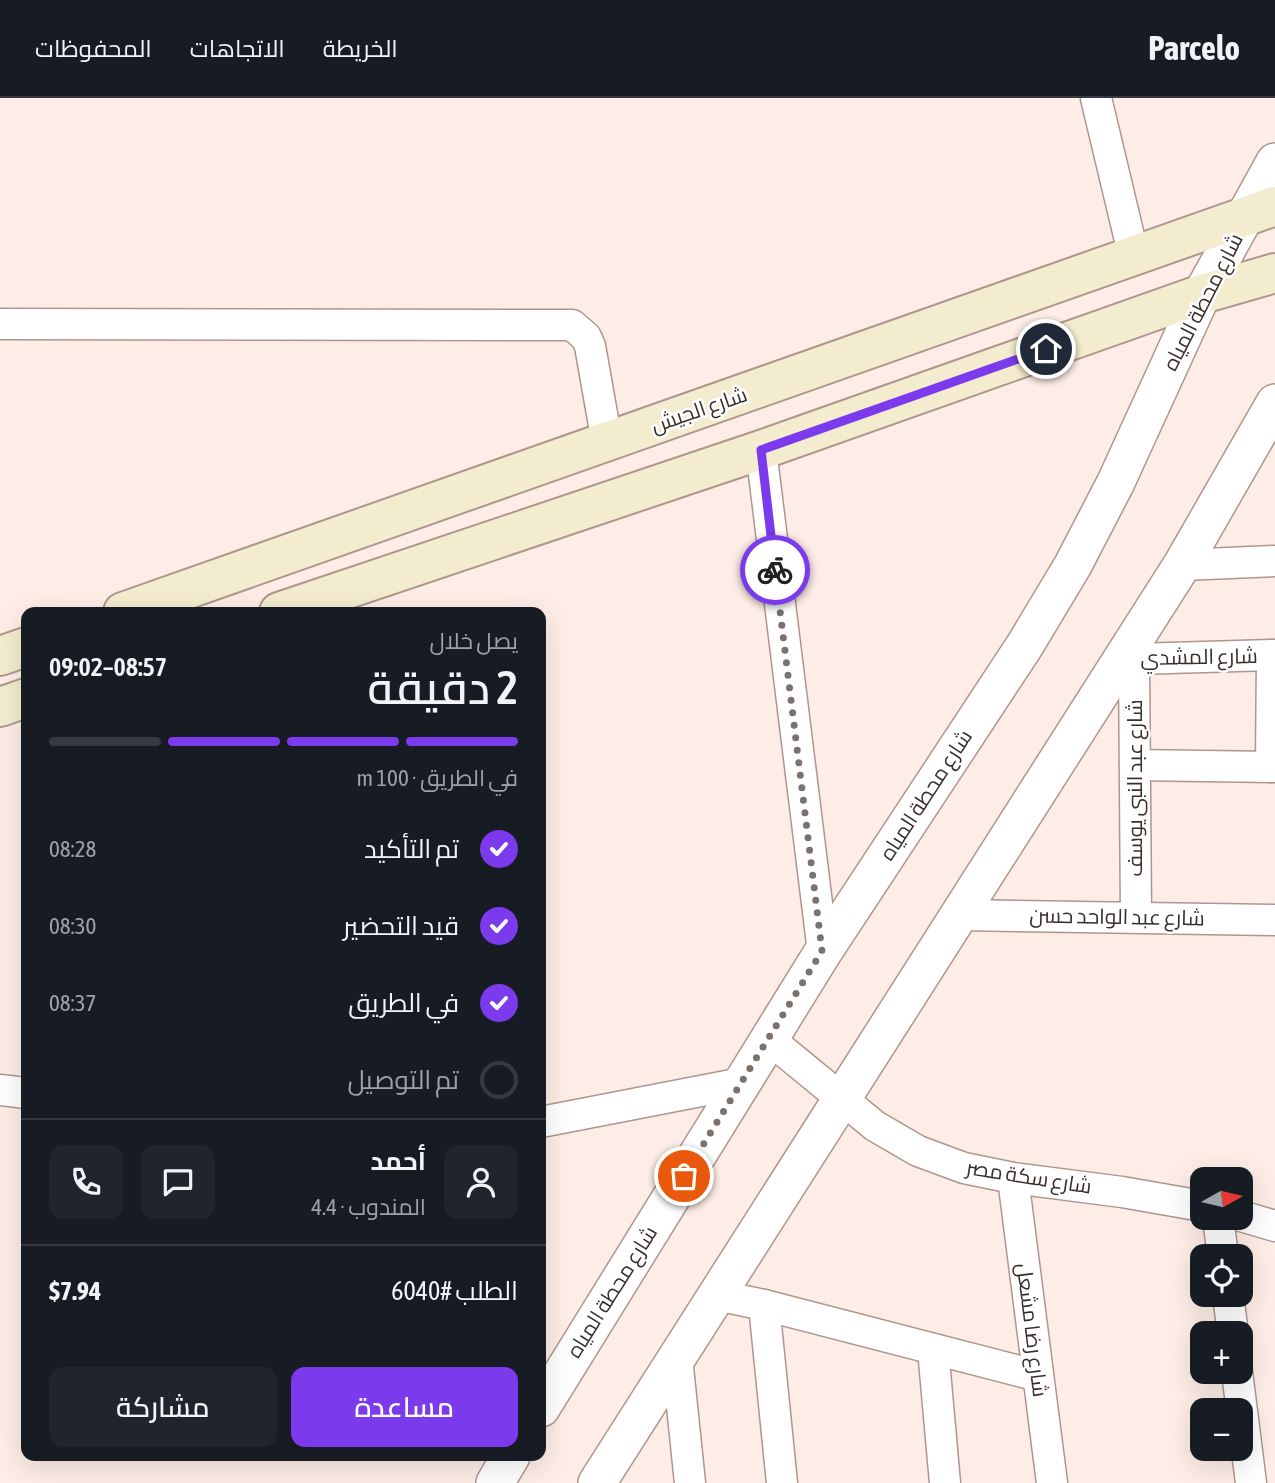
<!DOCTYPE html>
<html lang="ar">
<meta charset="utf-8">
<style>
:root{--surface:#171b24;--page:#20242c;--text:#f1f3f6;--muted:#9ea1a6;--line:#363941;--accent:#7c3aed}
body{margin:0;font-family:"Asap Condensed",Cairo,sans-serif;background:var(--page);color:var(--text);direction:rtl;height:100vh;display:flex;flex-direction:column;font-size:26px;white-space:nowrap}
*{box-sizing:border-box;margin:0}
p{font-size:23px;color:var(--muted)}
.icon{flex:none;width:38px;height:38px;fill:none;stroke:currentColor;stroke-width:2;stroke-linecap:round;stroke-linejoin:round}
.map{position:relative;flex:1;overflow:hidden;direction:ltr}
.panel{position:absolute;left:21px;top:509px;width:525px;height:854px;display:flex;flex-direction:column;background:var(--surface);border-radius:14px;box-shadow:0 7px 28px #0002;direction:rtl}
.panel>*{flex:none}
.needle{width:46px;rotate:82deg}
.buttons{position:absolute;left:1190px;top:1069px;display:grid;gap:14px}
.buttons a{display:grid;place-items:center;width:63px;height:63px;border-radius:14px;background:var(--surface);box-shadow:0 7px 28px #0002;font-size:35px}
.pin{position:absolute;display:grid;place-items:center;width:60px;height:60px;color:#fff;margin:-30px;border:4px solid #fff;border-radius:50%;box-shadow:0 2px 7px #0007}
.courier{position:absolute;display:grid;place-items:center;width:70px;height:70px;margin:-35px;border:5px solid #7c3aed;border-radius:50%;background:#fff;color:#222;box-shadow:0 2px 9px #0007}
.head em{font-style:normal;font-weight:600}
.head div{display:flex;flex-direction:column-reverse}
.head{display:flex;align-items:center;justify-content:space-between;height:119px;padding:0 28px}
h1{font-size:46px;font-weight:600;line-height:52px}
.bar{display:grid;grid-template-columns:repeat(4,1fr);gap:10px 7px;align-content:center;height:84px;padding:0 28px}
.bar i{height:9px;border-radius:5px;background:var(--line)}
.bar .current{background:var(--accent)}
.bar p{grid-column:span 4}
.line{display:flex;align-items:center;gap:18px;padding:0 28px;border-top:2px solid var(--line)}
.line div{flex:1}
.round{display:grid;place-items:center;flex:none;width:74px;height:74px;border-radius:14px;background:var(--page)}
ol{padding:0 28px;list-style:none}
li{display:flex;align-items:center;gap:21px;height:77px}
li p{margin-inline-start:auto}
li .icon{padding:7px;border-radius:50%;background:var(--accent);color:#fff;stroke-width:4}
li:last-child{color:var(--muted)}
li i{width:38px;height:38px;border:4px solid var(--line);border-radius:50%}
.action{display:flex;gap:14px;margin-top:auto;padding:14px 28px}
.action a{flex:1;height:80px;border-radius:14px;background:var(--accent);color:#fff;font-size:28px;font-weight:600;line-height:80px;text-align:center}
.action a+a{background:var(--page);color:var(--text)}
header{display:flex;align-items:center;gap:42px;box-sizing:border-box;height:98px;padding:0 35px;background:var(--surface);border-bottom:2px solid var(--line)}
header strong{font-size:33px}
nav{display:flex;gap:38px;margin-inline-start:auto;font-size:24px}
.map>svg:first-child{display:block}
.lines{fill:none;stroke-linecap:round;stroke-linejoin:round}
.minor-casing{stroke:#af968d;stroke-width:33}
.tertiary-casing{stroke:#af968d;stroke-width:40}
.secondary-casing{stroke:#af968d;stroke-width:42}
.minor{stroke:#fff;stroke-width:30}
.tertiary{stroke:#fff;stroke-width:37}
.secondary{stroke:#f4ecce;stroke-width:38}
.done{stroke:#7d716c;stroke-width:7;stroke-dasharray:0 12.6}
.route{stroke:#7c3aed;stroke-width:9}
.labels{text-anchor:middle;stroke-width:5;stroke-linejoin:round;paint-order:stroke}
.street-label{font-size:21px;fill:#382e2a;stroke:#fff}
</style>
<header>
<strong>Parcelo</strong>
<nav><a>الخريطة</a><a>الاتجاهات</a><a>المحفوظات</a></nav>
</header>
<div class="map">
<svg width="1275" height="1385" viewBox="0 0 1275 1385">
<rect width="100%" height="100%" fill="#fdede6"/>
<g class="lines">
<defs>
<g id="minor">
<polyline points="1096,0 1134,159"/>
<polyline points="0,226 572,227 586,239 590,248 607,344"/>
<polyline points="761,352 823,854"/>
<polyline points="1182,467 1275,463"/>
<polyline points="1123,559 1134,561 1275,557"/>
<polyline points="1134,561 1136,818"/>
<polyline points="1135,667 1275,669"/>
<polyline points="1271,669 1272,557"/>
<polyline points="959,817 1275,822"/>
<polyline points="769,941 875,1028 918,1053 964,1070 1013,1080 1122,1094 1202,1108"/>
<polyline points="0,992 26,995"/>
<polyline points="541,1024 742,985"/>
<polyline points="1013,1080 1052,1385"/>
<polyline points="1241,1118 1275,1128"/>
<polyline points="1218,1120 1223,1158"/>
<polyline points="717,1197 764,1207 1038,1278"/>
<polyline points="1228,1197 1233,1236"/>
<polyline points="764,1207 782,1385"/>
<polyline points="933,1251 945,1385"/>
<polyline points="677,1260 690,1385"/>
<polyline points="1237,1274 1251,1385"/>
</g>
<g id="tertiary">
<polyline points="541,1310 823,854 1025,547 1073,467 1116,384 1202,196 1275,64"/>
<polyline points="495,1385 511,1358"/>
<polyline points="597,1385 1182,467 1275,305"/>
</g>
<g id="secondary">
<polyline points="123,514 1275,108"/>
<polyline points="279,514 761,352 1202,196 1275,175"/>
<polyline points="0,558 26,549"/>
<polyline points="0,609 26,600"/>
</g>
</defs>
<use href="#minor" class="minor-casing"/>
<use href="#tertiary" class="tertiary-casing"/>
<use href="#secondary" class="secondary-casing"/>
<use href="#minor" class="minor"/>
<use href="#tertiary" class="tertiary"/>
<use href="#secondary" class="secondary"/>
</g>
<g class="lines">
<polyline class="done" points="684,1078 822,853 775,472"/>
<polyline class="route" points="775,472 761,352 1046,251"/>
</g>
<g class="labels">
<g class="street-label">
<text transform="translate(1203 204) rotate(-63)" y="7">شارع محطة المياه</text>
<text transform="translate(699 312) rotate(-19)" y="7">شارع الجيش</text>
<text transform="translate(1199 559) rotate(-1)" y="7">شارع المشدي</text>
<text transform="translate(1135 690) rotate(-90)" y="7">شارع عبد النبى يوسف</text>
<text transform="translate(926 697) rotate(-57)" y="7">شارع محطة المياه</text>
<text transform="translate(1117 819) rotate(1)" y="7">شارع عبد الواحد حسن</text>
<text transform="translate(1029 1079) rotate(9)" y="7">شارع سكة مصر</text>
<text transform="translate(612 1194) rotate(-58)" y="7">شارع محطة المياه</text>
<text transform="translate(1032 1232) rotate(83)" y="7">شارع رضا مشعل</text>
</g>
</g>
</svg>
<div class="buttons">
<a><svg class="needle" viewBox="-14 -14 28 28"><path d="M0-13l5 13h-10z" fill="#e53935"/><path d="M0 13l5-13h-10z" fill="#9ea1a6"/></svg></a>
<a><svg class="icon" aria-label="locate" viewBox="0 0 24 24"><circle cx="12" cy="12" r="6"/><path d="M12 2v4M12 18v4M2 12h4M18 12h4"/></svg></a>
<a>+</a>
<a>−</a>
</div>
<div class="pin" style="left:684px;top:1078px;background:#ea580c"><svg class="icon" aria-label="bag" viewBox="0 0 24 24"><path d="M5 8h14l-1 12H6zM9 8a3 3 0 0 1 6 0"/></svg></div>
<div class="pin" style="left:1046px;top:251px;background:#1f2937"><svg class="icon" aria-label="home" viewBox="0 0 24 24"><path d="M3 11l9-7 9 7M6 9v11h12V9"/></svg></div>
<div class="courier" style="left:775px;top:472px"><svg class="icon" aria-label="bike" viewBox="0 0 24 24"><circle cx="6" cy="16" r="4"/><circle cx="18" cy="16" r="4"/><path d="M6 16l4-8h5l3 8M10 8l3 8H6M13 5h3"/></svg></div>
<section class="panel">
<div class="head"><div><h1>2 دقيقة</h1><p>يصل خلال</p></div><em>08:57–09:02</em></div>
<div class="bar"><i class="current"></i><i class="current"></i><i class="current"></i><i></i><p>في الطريق · 100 m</p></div>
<ol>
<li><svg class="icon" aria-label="check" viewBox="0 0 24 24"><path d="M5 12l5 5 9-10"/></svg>تم التأكيد<p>08:28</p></li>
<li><svg class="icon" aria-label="check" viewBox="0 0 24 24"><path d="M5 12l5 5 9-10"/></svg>قيد التحضير<p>08:30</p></li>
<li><svg class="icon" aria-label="check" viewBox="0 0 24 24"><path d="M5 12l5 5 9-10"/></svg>في الطريق<p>08:37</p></li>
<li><i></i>تم التوصيل</li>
</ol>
<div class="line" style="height:126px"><a class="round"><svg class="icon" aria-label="person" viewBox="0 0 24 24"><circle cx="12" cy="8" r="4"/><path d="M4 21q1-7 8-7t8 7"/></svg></a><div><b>أحمد</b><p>المندوب · 4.4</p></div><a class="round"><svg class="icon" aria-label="chat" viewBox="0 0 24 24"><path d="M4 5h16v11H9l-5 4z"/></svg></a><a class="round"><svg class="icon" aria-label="phone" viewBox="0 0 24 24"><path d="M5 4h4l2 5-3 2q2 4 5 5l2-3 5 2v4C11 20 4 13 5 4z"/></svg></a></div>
<div class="line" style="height:91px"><div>الطلب #6040</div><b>$7.94</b></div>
<div class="action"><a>مساعدة</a><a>مشاركة</a></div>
</section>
</div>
